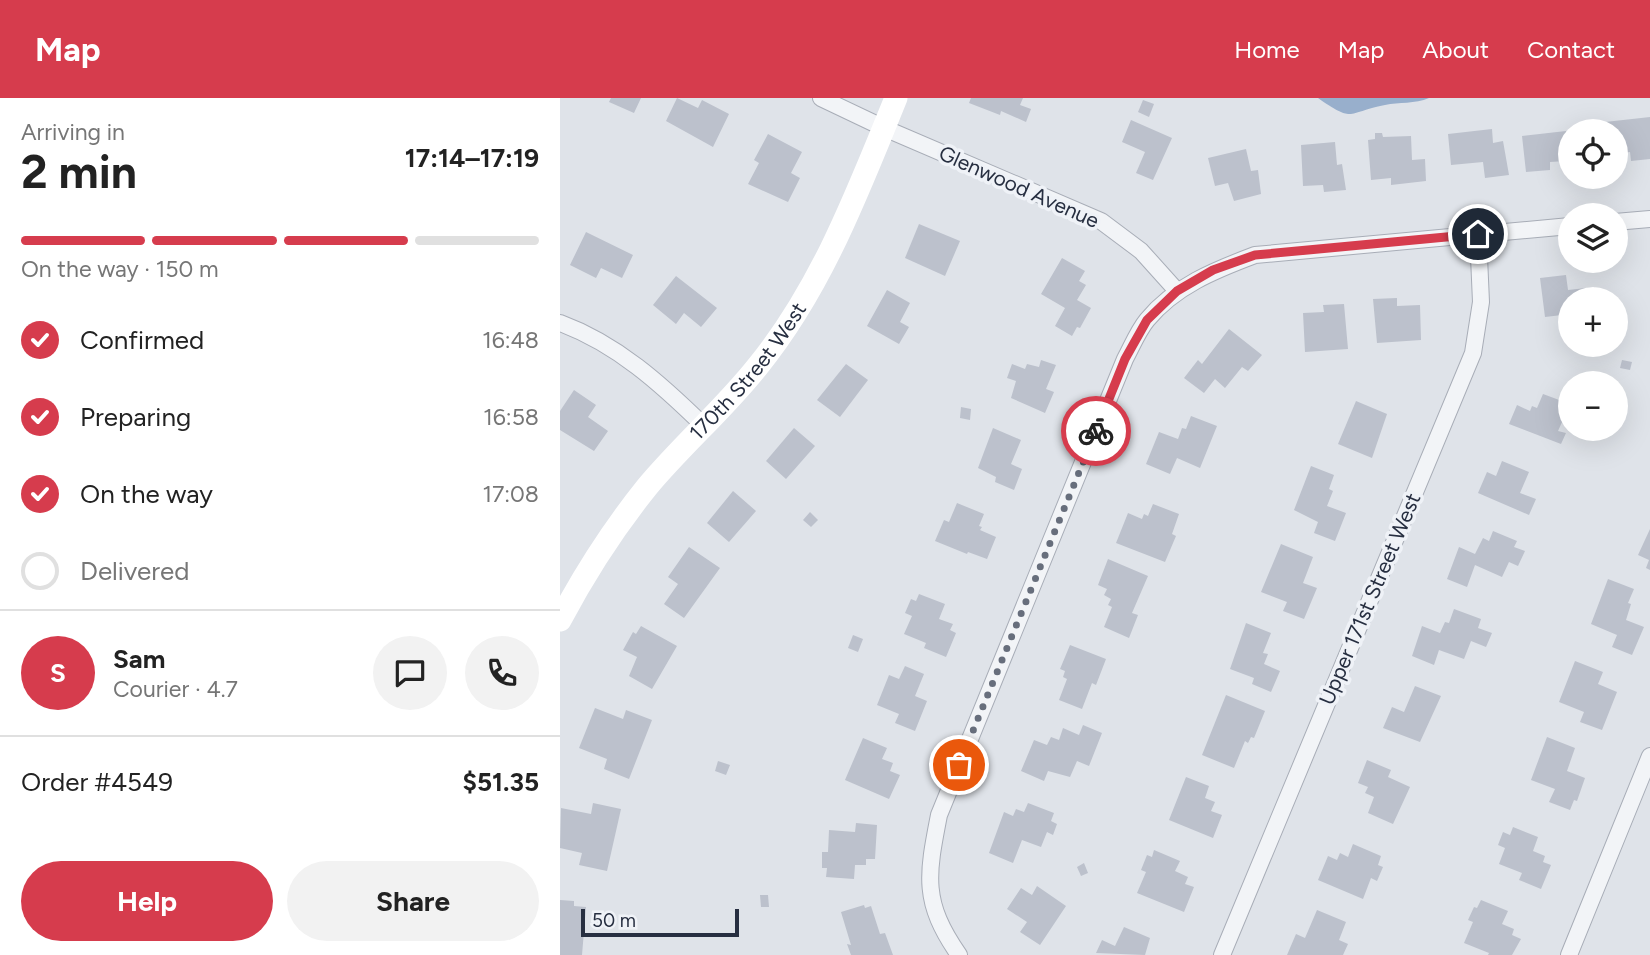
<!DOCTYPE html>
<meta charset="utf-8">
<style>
:root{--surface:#fff;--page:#f2f2f2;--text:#222;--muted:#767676;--line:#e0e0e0;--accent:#d63c4d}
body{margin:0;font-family:Figtree,sans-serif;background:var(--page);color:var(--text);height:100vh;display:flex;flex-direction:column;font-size:26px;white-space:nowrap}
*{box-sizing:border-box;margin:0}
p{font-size:23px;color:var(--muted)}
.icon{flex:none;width:38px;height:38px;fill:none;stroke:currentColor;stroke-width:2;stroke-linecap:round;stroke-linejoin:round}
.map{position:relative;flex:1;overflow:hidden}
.panel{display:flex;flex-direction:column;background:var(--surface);width:560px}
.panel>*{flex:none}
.fabs{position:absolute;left:998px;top:21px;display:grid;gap:14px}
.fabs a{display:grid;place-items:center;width:70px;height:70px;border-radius:50%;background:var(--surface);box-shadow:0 7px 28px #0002;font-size:35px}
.scale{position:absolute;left:21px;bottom:18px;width:158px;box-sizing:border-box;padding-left:7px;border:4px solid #272f41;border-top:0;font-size:19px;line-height:24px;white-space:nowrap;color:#272f41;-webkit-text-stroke:5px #eff2f7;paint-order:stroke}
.pin{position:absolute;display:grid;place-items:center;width:60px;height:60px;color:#fff;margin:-30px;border:4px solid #fff;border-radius:50%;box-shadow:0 2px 7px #0007}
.courier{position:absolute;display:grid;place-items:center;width:70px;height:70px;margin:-35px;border:5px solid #d63c4d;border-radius:50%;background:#fff;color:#222;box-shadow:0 2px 9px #0007}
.headline em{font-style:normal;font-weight:700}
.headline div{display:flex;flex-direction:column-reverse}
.headline{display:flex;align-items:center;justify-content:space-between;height:119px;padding:0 21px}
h1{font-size:46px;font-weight:700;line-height:52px}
.bar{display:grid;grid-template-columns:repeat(4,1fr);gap:10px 7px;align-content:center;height:84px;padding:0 21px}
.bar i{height:9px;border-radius:5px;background:var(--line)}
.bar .selected{background:var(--accent)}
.bar p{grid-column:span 4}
.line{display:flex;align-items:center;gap:18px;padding:0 21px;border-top:2px solid var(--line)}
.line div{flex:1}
.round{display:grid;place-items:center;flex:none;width:74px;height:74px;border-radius:37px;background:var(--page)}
ol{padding:0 21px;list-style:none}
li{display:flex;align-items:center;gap:21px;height:77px}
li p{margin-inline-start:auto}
li .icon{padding:7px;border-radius:50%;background:var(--accent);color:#fff;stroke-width:4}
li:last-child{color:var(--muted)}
li i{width:38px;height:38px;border:4px solid var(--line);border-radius:50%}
.cta{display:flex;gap:14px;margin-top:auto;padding:14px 21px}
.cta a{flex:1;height:80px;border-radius:42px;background:var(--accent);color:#fff;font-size:28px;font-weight:700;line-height:80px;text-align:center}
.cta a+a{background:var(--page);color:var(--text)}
header{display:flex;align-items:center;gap:42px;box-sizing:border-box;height:98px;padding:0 35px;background:var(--accent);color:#fff}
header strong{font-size:33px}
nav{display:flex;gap:38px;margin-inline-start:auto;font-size:24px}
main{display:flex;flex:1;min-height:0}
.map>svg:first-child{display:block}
.water{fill:#98afcc}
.building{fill:#bcc1cc}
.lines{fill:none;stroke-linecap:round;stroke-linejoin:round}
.street-casing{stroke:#a8adb7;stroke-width:18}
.street{stroke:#f2f4f7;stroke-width:16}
.secondary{stroke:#fff;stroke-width:23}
.done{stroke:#676e7c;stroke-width:7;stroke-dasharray:0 12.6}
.route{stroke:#d63c4d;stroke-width:9}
.labels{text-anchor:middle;stroke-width:7;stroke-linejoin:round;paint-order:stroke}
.street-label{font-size:21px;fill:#272f41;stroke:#eff2f7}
</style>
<header>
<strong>Map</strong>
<nav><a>Home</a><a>Map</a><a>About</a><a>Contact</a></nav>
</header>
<main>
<section class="panel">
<div class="headline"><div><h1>2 min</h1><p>Arriving in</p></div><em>17:14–17:19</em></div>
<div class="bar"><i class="selected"></i><i class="selected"></i><i class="selected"></i><i></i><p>On the way · 150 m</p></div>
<ol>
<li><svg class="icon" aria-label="check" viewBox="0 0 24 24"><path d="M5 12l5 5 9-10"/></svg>Confirmed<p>16:48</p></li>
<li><svg class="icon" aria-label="check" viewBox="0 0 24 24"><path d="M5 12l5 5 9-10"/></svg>Preparing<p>16:58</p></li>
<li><svg class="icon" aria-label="check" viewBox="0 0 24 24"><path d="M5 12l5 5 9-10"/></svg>On the way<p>17:08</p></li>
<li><i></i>Delivered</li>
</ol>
<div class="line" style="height:126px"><b class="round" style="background:var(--accent);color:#fff">S</b><div><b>Sam</b><p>Courier · 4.7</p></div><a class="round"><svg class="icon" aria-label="chat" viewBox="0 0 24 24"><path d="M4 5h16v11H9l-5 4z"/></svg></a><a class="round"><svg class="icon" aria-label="phone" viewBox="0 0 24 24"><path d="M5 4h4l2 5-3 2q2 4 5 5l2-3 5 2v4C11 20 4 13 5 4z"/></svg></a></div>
<div class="line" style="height:91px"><div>Order #4549</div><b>$51.35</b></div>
<div class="cta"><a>Help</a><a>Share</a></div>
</section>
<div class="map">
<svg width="1090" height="857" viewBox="0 0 1090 857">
<rect width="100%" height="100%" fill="#dfe3e9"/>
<path class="water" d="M758 0H869C855 6 839 4 825 7 787 14 795 26 758 0Z"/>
<g class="building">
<polygon points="51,0 81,0 74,15 49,4"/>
<polygon points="117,0 138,10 142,2 169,16 153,49 106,23"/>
<polygon points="411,0 463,0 460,7 471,11 466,24 441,13 440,17 409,5"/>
<polygon points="583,2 594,6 589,19 578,14"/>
<polygon points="1090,19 1090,61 1071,63 1070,54 1055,56 1055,33 1046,33 1045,24"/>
<polygon points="571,22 612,40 593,82 576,75 585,54 562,44"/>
<polygon points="932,31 933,45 943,43 949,77 925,80 923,64 891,67 888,36"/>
<polygon points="1006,33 1008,50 1010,49 1010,71 1006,71 1006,63 990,64 990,72 966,74 962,38"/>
<polygon points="815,35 822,35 823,39 851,38 852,62 865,61 866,83 831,87 831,80 811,82 808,42 815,41"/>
<polygon points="208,36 242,54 231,75 240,80 228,104 188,86 199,65 194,62"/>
<polygon points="775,44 777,67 782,66 786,92 764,94 763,87 743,88 741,47"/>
<polygon points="686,51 691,73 698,72 701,96 674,103 668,85 655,88 648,60"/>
<polygon points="359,126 400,143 385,178 345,160"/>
<polygon points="26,134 73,157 62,180 41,170 36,180 10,167"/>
<polygon points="502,160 525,173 519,183 526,187 517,202 531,210 520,230 517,229 512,238 495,228 505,210 481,196"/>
<polygon points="1006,177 1008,192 1035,189 1037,201 1010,201 1010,234 1006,235 1005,221 1002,222 1002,217 985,219 980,180"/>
<polygon points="116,178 157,210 141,229 124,215 116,226 93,207"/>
<polygon points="327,192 350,205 340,224 349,229 339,246 307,228"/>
<polygon points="837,200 837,208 860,207 861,242 817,245 813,201"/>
<polygon points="784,206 788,251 745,254 743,215 764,214 763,207"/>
<polygon points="669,231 702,257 688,273 682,269 665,290 655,281 644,295 624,280 638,262 642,266"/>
<polygon points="481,262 496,267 486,291 494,294 485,315 451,300 456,283 447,280 452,266 465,271 467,266 479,269"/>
<polygon points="1062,262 1072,264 1070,272 1060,270"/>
<polygon points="286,266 308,282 280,319 257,302"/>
<polygon points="14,292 36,307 28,319 48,333 34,353 0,332 0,313"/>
<polygon points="983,296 1010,306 998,333 1006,335 1001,346 949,326 957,307 970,313 972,308 977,310"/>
<polygon points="796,303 827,316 812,360 778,346"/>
<polygon points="401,309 411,311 410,322 400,320"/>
<polygon points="631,318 657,328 640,370 617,360 610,376 586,366 599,334 618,341 622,330 626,331"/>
<polygon points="234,330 255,348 226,381 206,363"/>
<polygon points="433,330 461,342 451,366 462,371 454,392 435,384 436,379 418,370"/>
<polygon points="942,363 969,374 960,395 976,401 969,417 918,395 927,374 936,378"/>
<polygon points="751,368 774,377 769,391 773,393 767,408 786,415 775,443 754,435 758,424 734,412"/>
<polygon points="173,393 196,413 169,444 147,425"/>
<polygon points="397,405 424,416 419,428 422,429 420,432 436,439 427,461 408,454 407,456 375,443 384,422 389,424"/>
<polygon points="593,406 619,416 612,436 616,438 605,464 556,445 568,415 582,421 584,416 588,418"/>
<polygon points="250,414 258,422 251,429 243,422"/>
<polygon points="1090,431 1090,472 1086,470 1089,462 1078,457"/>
<polygon points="933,433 957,443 954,449 965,453 958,468 949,464 942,479 915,467 907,489 887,481 899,449 915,456 923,440 929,443"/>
<polygon points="721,446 753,459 743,485 757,490 744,521 723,513 727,504 701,494"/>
<polygon points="129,449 160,470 124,520 104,506 118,486 108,479"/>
<polygon points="548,461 588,478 572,515 578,517 569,540 544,529 552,509 548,507 551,501 544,497 547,491 538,487"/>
<polygon points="1048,481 1074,491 1068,505 1071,506 1066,522 1084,529 1072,557 1052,549 1057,537 1031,526"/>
<polygon points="359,496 385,506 379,521 393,526 390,532 396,535 386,559 364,550 366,545 344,536 352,518 345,515 351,501 356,503"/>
<polygon points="894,511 921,521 918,530 932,535 926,549 911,543 904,561 879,552 874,567 852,558 862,528 880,535 885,524 889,525"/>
<polygon points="686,525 711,535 703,555 708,556 704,566 720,573 711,594 692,586 694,580 670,571"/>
<polygon points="81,528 117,548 92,591 69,578 77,559 63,552 73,534 76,536"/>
<polygon points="293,537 303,541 298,554 288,550"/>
<polygon points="510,547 546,561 536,587 532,585 522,611 499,602 507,581 503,579 505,573 500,571"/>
<polygon points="1015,563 1043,574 1038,586 1057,594 1042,632 1020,624 1024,614 999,604"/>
<polygon points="345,568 364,576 355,598 367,603 355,633 335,625 339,616 317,607 329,577 339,581"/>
<polygon points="855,588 881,598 860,644 823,630 832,609 844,614"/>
<polygon points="666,597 705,613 694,640 691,639 688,645 685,643 674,670 642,657"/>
<polygon points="35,610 63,621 66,612 92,622 69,681 44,671 47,661 19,650"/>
<polygon points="523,627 542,635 529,668 517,663 510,679 488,673 484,683 461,673 474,642 487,647 491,639 499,642 503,630 519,637"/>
<polygon points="987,639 1015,650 1007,673 1025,680 1017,703 1014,702 1010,712 989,704 995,691 971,682"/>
<polygon points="303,640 327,650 322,661 333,665 330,673 340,677 329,701 285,682"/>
<polygon points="807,662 831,672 828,679 850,689 833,726 808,715 814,699 805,695 808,689 798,685"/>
<polygon points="158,663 170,667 166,677 155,673"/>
<polygon points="626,679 649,688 645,700 655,704 651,713 662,717 653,740 609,722"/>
<polygon points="33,705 61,711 47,773 19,767 22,755 0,750 1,710 31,716"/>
<polygon points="468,705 494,715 491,723 497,726 493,737 487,734 481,749 462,742 453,765 429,755 444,714 453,718 456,711 464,714"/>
<polygon points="296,725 317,727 315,761 306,761 306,767 295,767 294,781 266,779 267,770 262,770 262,754 268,754 269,732 295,734"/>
<polygon points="953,729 978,739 973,753 985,758 983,764 991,767 981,791 959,782 962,775 939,766 945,750 938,747 943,734 950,737"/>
<polygon points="793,746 821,758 818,767 823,769 817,783 811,780 803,801 758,782 768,758 777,762 780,755 788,759"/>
<polygon points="594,752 620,763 615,773 628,779 625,786 634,789 624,814 577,795 586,774 581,772 587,757 592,759"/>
<polygon points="524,765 528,775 521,778 517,769"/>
<polygon points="477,788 506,808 480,847 460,834 467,824 447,811 461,790 472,797"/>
<polygon points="200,797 208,797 209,809 201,809"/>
<polygon points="0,802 14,803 14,808 26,809 22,857 0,857"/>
<polygon points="921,802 948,813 942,826 954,831 952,837 961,841 952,857 928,857 929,855 904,845 913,824 908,822 914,809 917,810"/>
<polygon points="304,807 305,810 311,808 320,836 325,835 333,857 291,857 287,846 291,847 281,814"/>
<polygon points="757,812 786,824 779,842 788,846 783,857 727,857 736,836 745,840"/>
<polygon points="564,829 590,840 585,857 536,855 542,842 555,848"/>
</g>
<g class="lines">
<defs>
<g id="street">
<polyline points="261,0 324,30 541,123 581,153 617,193"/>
<polyline points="1055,124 1090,121"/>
<path d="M0 225C57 246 101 286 144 328"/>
<path d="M399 857C362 804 367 778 379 717L565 261C572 248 578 233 587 222 615 188 655 172 695 157L1010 128"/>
<polyline points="662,857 913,255 921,204 918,136"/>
<polyline points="1009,857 1090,658"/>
</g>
</defs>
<use href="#street" class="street-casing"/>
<use href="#street" class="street"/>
<path class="secondary" id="s1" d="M0 522C25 475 54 430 87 389 122 347 164 311 198 268 262 189 298 93 336 0"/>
</g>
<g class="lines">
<polyline class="done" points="399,667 536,333"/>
<polyline class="route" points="536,333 565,261 587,222 617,193 653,172 695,157 918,136"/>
</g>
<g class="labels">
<g class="street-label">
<text transform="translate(459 89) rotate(24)" y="7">Glenwood Avenue</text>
<text dy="7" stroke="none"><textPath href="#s1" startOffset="313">170th Street West</textPath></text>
<text transform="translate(810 501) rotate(-67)" y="7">Upper 171st Street West</text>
</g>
</g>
</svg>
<div class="fabs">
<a><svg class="icon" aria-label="locate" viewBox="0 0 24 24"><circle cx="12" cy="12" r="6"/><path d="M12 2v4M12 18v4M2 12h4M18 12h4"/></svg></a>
<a><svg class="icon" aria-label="layers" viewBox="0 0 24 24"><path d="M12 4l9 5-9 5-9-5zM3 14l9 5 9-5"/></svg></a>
<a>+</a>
<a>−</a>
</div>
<div class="scale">50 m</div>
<div class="pin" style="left:399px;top:667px;background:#ea580c"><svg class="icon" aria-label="bag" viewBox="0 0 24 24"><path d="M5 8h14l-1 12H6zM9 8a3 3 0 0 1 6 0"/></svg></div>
<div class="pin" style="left:918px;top:136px;background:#1f2937"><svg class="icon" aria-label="home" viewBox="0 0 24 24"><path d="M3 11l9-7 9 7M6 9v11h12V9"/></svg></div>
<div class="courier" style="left:536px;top:333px"><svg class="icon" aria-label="bike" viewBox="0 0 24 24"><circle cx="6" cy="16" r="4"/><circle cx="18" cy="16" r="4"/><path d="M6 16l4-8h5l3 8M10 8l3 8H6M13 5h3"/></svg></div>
</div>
</main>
